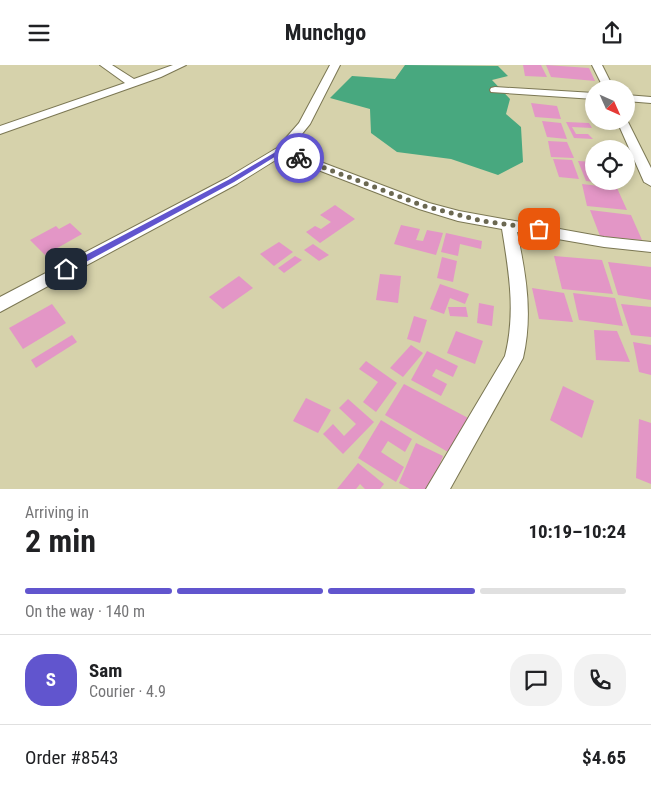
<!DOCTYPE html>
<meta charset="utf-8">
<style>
:root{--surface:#fff;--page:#f2f2f2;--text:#202124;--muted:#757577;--line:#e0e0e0;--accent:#6155ce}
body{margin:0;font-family:"Roboto Condensed",sans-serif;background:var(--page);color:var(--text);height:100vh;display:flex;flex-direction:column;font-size:19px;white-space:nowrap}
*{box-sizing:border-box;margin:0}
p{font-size:16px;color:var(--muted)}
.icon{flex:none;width:28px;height:28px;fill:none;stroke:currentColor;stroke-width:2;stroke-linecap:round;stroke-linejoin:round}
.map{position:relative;height:424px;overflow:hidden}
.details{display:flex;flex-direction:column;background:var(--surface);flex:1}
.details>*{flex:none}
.needle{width:32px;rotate:135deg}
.buttons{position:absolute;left:585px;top:15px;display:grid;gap:10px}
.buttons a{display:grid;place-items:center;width:50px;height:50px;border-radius:50%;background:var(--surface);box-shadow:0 2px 8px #0003;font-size:25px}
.pin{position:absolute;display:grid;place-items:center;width:42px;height:42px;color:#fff;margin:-21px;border-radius:10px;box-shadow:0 2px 8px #0006}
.courier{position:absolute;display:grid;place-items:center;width:50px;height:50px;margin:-25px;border:4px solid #6155ce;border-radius:50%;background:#fff;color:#222;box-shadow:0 1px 6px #0007}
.headline em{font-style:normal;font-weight:700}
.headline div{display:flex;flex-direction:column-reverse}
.headline{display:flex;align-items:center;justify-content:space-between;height:85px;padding:0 25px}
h1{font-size:32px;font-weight:700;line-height:38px}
.bar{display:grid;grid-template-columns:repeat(4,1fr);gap:8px 5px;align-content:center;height:60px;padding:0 25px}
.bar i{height:6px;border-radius:4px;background:var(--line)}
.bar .active{background:var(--accent)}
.bar p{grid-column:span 4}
.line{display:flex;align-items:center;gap:12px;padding:0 25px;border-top:1px solid var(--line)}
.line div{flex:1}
.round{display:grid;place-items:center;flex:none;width:52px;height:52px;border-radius:20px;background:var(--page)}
header{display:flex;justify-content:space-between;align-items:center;height:65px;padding:0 25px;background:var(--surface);font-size:22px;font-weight:700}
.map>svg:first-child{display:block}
.forest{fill:#48a87f}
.building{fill:#e396c6}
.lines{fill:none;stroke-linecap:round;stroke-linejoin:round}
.street-casing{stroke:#7b7753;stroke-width:2}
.street{fill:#fff;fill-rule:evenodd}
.route{fill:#6155ce}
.done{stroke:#6b6851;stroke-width:5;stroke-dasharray:0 9}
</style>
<header><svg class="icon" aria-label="menu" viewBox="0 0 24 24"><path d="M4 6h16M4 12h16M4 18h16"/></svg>Munchgo<svg class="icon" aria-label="share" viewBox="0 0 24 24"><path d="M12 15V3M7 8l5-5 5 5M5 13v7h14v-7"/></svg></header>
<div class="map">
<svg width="651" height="424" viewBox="0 0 651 424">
<rect width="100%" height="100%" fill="#d6d2ab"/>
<polygon class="forest" points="405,0 498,1 508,11 492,15 510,34 506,49 521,62 523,97 498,110 451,94 397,87 371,68 370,44 330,33 352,11 395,14"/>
<g class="building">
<polygon points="523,0 541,0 547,12 525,11"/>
<polygon points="546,0 589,3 595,16 551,12"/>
<polygon points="531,38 557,41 561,54 535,52"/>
<polygon points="542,56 561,58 567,74 547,72"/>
<polygon points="595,56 613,56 614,61 596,59"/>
<polygon points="566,57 589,58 592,63 572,62 576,69 588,69 593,74 574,73"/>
<polygon points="548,76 567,77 574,93 551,92"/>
<polygon points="553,94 572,95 579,114 559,112"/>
<polygon points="578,96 594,97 594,117 586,116"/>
<polygon points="600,116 621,116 623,120 600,117"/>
<polygon points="582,119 617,123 627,145 587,141"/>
<polygon points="335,140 355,154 320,178 306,167 315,161 321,164 331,157 320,150"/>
<polygon points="590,145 631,150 642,175 600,171"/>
<polygon points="70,158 82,169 45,190 30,175 56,161 59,164"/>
<polygon points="401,160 420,164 416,175 423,176 427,165 443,168 436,190 394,179"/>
<polygon points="446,168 482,176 481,184 460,179 458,191 441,187"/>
<polygon points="279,177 293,187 274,201 260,189"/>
<polygon points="313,179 329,190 319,196 304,185"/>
<polygon points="295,191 302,195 284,208 278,203"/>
<polygon points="554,191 602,195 613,229 562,224"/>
<polygon points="442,192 457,196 453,217 437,213"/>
<polygon points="608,197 651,202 651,235 618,230"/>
<polygon points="380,209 401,211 398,238 376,235"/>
<polygon points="239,211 253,223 223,244 209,232"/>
<polygon points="440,219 469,229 465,239 450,233 444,249 430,244"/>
<polygon points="532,223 564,228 573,257 539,254"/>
<polygon points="573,228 615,233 623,261 579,255"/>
<polygon points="479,238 494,241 492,261 477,258"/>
<polygon points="52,239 66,258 23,284 9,263"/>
<polygon points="621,239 651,242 651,272 631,270"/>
<polygon points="448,242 466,242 468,252 450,251"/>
<polygon points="414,251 427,255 420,278 407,274"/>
<polygon points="594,265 617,266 630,297 596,295"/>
<polygon points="456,266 483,276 475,299 447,288"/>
<polygon points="72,270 77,277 36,303 31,295"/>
<polygon points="633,277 651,280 651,310 639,307"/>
<polygon points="411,280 423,288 403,312 390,303"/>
<polygon points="427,286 458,301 453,312 436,304 432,311 447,319 441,331 411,315"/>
<polygon points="366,296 397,318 376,347 363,337 378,317 359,304"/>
<polygon points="404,319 470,354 453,390 385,350"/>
<polygon points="563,321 594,336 582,373 550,355"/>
<polygon points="306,333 331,345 318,368 293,356"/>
<polygon points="348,334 374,357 343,389 323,369 333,359 344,371 356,359 339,343"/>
<polygon points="639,354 651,358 651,419 636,413"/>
<polygon points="381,355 412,374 405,387 388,376 381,387 404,402 396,417 358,393"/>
<polygon points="416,378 443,391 430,424 410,424 399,418"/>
<polygon points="358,398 384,419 380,424 365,424 360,419 356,424 337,424"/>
</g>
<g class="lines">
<defs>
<g id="street">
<polygon points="100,0 112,0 134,14 173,0 186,0 161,12 0,69 0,61 125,18"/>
<path d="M330 0H340L310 59 289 85 429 138 459 146 604 172 651 177V187L604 182 517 167C526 209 533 250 523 293L450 424H426L505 291C516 248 509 207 502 164L458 156 419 144 282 91 237 119 0 247V232L227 113 277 83 299 58Z"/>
<polygon points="592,0 602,0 614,24 604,24"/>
<polygon points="495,22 594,28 594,34 491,27 490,25 491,23"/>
<polygon points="626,30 651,32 651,38 626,36"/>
<polygon points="626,53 651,103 651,121 644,117 617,56 626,56"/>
</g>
</defs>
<use href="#street" class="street-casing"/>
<use href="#street" class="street"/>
</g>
<polygon class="route" points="279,85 303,93 299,95 281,88 234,117 69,206 63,206 63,202 230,114"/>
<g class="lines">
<polyline class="done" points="299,93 424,141 482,156 539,164"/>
</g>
</svg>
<div class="buttons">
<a><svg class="needle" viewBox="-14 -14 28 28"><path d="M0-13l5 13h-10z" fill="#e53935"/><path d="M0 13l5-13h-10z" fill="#757577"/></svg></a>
<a><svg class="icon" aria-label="locate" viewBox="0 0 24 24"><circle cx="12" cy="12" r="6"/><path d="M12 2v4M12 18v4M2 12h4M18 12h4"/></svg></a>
</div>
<div class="pin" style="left:539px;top:164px;background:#ea580c"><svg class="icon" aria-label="bag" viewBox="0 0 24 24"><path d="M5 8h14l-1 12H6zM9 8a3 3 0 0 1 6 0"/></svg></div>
<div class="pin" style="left:66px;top:204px;background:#1f2937"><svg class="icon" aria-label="home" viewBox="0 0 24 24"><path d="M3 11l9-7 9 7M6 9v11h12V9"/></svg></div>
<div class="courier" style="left:299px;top:93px"><svg class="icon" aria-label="bike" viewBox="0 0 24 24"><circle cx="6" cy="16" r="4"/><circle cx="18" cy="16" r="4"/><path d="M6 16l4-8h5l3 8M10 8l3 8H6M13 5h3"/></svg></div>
</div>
<section class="details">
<div class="headline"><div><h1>2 min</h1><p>Arriving in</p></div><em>10:19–10:24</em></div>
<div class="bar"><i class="active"></i><i class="active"></i><i class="active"></i><i></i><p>On the way · 140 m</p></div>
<div class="line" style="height:90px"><b class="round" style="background:var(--accent);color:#fff">S</b><div><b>Sam</b><p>Courier · 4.9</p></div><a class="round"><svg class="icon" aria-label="chat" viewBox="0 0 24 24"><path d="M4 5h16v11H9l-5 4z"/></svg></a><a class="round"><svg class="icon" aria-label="phone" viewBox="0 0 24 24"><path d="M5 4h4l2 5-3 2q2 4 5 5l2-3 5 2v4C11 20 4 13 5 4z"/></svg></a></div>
<div class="line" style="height:65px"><div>Order #8543</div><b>$4.65</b></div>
</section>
